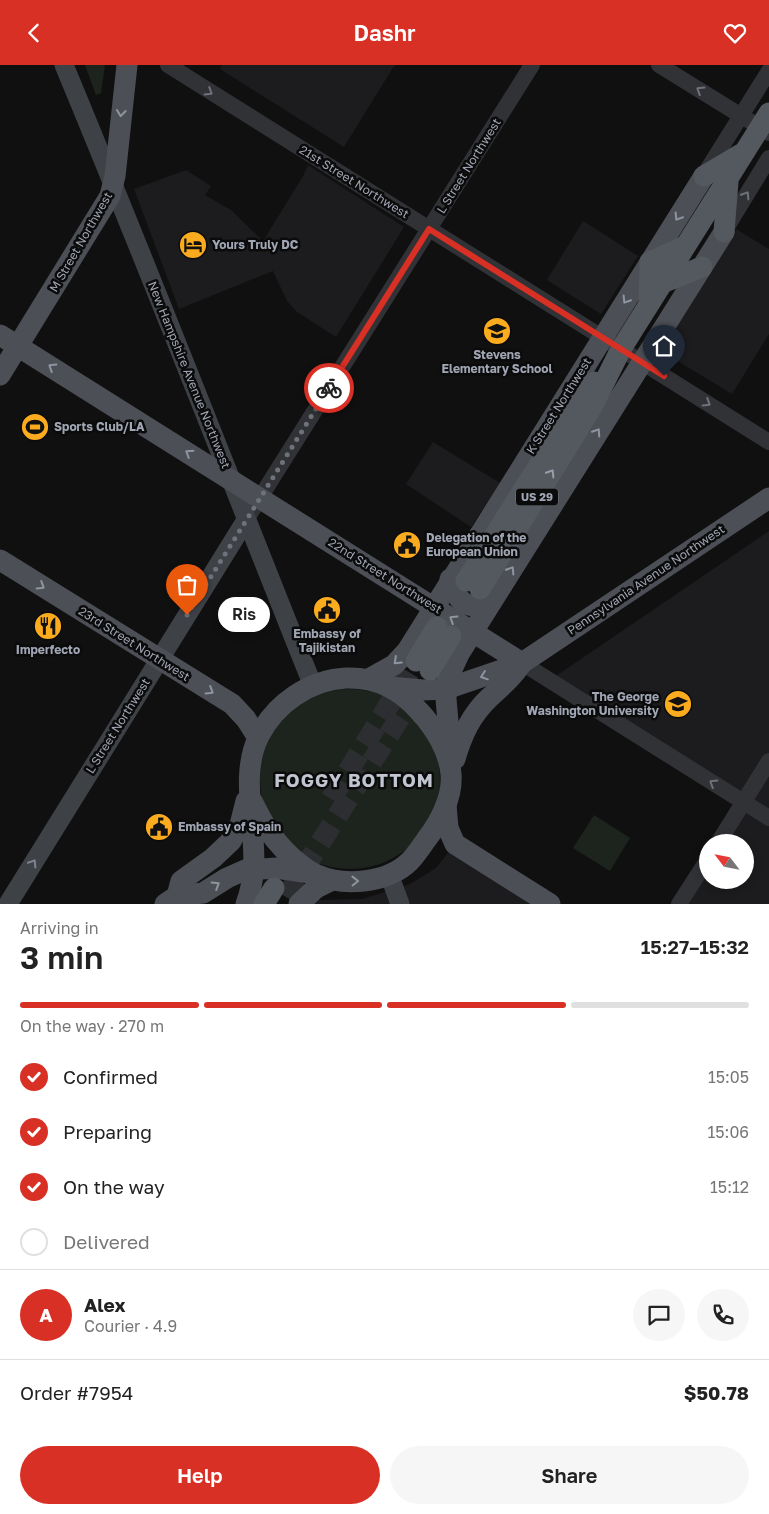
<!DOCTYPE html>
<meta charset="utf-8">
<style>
:root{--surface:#fff;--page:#f6f6f6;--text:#222;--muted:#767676;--line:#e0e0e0;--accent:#d93025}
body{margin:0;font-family:"Golos Text",sans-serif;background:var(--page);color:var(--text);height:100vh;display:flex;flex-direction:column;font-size:19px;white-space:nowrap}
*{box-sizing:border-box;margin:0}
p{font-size:16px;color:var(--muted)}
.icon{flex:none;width:28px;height:28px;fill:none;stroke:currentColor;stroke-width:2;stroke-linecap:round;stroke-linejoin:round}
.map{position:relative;height:839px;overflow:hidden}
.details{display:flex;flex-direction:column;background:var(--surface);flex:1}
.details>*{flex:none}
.needle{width:32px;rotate:302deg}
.tools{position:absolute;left:699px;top:769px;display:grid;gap:10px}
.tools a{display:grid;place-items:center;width:55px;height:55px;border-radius:50%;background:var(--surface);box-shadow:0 2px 8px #0003;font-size:25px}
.pin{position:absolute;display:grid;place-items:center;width:42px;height:42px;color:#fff;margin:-51px -21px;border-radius:50% 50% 50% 0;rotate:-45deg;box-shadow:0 0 5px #0007}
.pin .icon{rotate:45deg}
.courier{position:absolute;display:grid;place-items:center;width:50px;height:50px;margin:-25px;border:4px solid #d93025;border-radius:50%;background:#fff;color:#222;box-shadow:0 1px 6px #0007}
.bubble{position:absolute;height:35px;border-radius:18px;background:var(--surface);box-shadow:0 2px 8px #0003;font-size:16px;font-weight:600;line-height:35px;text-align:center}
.headline em{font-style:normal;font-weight:600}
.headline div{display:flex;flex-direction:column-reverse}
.headline{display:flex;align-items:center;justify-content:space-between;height:85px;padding:0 20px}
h1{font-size:32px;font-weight:600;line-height:38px}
.bar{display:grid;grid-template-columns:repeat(4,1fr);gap:8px 5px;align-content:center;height:60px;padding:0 20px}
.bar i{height:6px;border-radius:4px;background:var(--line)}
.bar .on{background:var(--accent)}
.bar p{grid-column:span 4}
.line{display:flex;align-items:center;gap:12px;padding:0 20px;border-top:1px solid var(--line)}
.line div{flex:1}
.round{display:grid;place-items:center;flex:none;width:52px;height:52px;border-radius:26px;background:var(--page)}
ol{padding:0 20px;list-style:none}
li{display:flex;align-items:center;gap:15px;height:55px}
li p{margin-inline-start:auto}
li .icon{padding:5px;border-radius:50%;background:var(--accent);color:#fff;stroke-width:4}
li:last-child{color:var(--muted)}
li i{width:28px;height:28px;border:2px solid var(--line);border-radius:50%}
.button{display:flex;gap:10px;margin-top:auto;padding:10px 20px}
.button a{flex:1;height:58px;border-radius:30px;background:var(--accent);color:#fff;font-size:20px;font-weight:600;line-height:58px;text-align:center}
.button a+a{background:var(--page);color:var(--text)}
header{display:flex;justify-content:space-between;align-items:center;height:65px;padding:0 20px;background:var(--accent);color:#fff;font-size:22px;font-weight:600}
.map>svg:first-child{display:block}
.built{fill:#1c1c1e}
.green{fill:#1c241d}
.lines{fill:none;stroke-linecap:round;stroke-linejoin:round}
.trunk-tunnel{stroke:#2d2e31;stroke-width:21;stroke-dasharray:21 11;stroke-linecap:butt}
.tertiary{stroke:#313236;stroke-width:16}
.secondary{stroke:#3e4146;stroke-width:19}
.primary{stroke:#4c4f56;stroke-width:21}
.trunk{stroke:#54585f;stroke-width:21}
.oneway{stroke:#6e727b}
.oneway2{stroke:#8f95a0}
.oneway3{stroke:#989eab}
.oneway4{stroke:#7e838d}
.done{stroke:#6e727a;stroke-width:5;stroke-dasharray:0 9}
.route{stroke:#d93025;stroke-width:6}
.labels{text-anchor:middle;stroke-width:5;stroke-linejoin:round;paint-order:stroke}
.shield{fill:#0b0b0c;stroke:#737881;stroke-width:1}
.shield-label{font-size:11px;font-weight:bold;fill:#a0a6b3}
.street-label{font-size:12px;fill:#a0a6b3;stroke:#0b0b0c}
.poi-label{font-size:12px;font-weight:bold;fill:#a0a6b3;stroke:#0b0b0c;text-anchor:start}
.district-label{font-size:18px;font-weight:bold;letter-spacing:1px;fill:#c1c5cf;stroke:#0b0b0c}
</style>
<header><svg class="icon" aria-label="back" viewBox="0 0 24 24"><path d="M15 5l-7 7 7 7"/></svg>Dashr<svg class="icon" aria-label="heart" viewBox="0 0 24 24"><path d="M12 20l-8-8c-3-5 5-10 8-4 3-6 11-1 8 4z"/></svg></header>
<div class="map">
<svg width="769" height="839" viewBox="0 0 769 839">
<rect width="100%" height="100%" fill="#101011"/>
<g class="built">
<polygon points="222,0 397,0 394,1 344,82 220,4"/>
<polygon points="308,100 404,162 336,272 297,247 287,236 273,206 179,244 134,124 186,105 211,121 205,130 231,145 263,176 303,111"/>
<polygon points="583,156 638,191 601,249 547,215"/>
<polygon points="736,164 769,184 769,269 732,329 661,286"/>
<polygon points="433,377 500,418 471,462 406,419"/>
<polygon points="769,466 769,839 679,839 707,794 708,815 745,815 745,778 718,777 743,738 550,615"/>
<polygon points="455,779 550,839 314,839 317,835 362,834 410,819 436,803"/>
</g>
<g class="green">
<polygon points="85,0 105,0 101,28 96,30"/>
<circle cx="350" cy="714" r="90"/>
<polygon points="594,750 630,773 610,806 573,783"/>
</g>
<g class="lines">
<g class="trunk-tunnel">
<polyline points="331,734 416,596"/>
<polyline points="286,832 420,621"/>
</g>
<g class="tertiary">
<polyline points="168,0 769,377"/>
<polyline points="659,0 769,68"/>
<polyline points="704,110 769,6"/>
<polyline points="725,165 769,93"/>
<polyline points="246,455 532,0"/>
<polyline points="522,598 769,753"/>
<polyline points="718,778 769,696"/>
<polyline points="679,839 708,794"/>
</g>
<g class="secondary">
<path d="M64 0C150 206 230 414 313 621"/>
<polyline points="389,809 400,839"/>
<polyline points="8,839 246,455"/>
</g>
<g class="primary">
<polyline points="0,270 522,598"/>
<polyline points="0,310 110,131 115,111 127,0"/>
<polyline points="0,495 232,639 246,654 258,673"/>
<path d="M450 514C457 538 468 547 492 536"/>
<polyline points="369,614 394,600 407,586 704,111"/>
<polyline points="390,622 423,625 446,624 522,598 769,433"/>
<polyline points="447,687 449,668 446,634 447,615 459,589 724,167"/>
<path d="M455 694C462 670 471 650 489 633 502 621 512 613 522 598"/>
<polyline points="446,740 448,763 455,779 550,839"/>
<polyline points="177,831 181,816 213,793 231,776 240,760 246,736"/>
<polyline points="165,839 177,831 203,828 227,813 245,805 276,803 310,808"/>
<path d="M246 839C268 783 234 721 259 671 275 639 309 615 346 613 375 612 400 624 419 646 435 663 449 686 451 709 453 732 440 757 426 775 421 782 416 790 410 796 388 818 345 822 317 810 305 805 287 789 279 779 267 766 259 750 251 734"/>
<polyline points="299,839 316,823 332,815"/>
</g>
<g class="trunk">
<polyline points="704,111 741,89"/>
<polyline points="724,167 728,117"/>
<polyline points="662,218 702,202"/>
<polyline points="649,239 650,197 685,181"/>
<polyline points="466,516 581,333 594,317"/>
<polyline points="480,524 593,340 621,284 769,48"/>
<polyline points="416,596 437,562"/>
<polyline points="430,605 451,571"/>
<polyline points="264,839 274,823"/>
</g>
</g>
<defs><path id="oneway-chevron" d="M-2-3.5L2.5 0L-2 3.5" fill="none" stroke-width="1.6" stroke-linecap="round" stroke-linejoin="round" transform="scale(1.25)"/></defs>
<g class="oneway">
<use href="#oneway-chevron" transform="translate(700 25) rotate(-148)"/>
<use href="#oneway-chevron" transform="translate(209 27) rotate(32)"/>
<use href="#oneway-chevron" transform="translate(746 130) rotate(-58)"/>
<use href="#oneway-chevron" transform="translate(707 338) rotate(32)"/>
<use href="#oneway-chevron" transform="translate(713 718) rotate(-148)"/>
</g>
<g class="oneway2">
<use href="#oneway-chevron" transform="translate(121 48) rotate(96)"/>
<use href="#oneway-chevron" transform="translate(678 152) rotate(122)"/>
<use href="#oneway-chevron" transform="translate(626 235) rotate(122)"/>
<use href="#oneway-chevron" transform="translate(52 302) rotate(-148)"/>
<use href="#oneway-chevron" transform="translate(597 367) rotate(-57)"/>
<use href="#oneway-chevron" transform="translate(189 388) rotate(-147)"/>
<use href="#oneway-chevron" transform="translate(511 505) rotate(-58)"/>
<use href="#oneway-chevron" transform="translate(41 521) rotate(32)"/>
<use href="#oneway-chevron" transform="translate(453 554) rotate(-148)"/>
<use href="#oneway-chevron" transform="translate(397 596) rotate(137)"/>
<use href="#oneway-chevron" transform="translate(484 611) rotate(161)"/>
<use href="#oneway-chevron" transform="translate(210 626) rotate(32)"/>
<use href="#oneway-chevron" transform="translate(355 816) rotate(-1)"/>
<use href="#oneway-chevron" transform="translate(216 820) rotate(-32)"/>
</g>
<use class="oneway3" href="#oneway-chevron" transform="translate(551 408) rotate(-58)"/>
<use class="oneway4" href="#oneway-chevron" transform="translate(33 798) rotate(-58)"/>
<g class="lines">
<polyline class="done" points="187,550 329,323"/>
<polyline class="route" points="329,323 429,164 664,311"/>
</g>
<defs>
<symbol id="hotel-disc" viewBox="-11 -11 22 22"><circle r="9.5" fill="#fbab1e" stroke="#0b0b0c"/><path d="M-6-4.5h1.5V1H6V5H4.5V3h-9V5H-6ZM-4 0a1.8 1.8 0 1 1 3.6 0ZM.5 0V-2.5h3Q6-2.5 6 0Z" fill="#111"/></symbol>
<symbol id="school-disc" viewBox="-11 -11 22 22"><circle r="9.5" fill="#fbab1e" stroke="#0b0b0c"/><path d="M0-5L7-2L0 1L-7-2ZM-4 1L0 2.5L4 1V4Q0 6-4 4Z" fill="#111"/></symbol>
<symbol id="stadium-disc" viewBox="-11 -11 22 22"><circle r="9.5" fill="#fbab1e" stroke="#0b0b0c"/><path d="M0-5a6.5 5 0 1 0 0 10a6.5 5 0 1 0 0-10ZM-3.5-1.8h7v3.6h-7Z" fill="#111"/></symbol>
<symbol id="civic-disc" viewBox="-11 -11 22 22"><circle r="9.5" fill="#fbab1e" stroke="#0b0b0c"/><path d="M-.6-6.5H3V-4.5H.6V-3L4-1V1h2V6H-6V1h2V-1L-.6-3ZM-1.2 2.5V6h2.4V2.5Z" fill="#111"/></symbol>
<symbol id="restaurant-disc" viewBox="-11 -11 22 22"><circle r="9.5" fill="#fbab1e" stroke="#0b0b0c"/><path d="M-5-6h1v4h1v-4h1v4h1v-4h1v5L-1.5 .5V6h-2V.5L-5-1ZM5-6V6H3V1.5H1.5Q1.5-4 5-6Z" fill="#111"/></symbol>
<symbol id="university-disc" viewBox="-11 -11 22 22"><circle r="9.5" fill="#fbab1e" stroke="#0b0b0c"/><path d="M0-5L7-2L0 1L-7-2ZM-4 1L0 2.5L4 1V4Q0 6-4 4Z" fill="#111"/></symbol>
</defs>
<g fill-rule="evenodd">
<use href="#hotel-disc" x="177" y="164" width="32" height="32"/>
<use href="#school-disc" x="481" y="250" width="32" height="32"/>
<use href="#stadium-disc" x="19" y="346" width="32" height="32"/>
<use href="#civic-disc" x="391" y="464" width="32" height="32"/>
<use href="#civic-disc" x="311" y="529" width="32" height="32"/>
<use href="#restaurant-disc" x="32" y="545" width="32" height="32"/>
<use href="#university-disc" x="662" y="623" width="32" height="32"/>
<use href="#civic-disc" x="143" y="746" width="32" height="32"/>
</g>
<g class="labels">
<rect class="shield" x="516" y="423.5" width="42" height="17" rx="4"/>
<g class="shield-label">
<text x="537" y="436">US 29</text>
</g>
<g class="street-label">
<text transform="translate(469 101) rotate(-58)" y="4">L Street Northwest</text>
<text transform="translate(354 117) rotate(32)" y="4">21st Street Northwest</text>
<text transform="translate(81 177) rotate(-60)" y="4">M Street Northwest</text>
<text transform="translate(189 310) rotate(68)" y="4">New Hampshire Avenue Northwest</text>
<text transform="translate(559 341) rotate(-58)" y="4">K Street Northwest</text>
<text transform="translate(385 511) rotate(32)" y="4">22nd Street Northwest</text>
<text transform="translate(646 515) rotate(-34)" y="4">Pennsylvania Avenue Northwest</text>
<text transform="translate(134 579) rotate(32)" y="4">23rd Street Northwest</text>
<text transform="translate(118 661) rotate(-58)" y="4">L Street Northwest</text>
</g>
<g class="poi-label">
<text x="212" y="184">Yours Truly DC</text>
<text x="497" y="294" text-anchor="middle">Stevens<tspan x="497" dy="14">Elementary School</tspan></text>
<text x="54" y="366">Sports Club/LA</text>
<text x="426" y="477">Delegation of the<tspan x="426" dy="14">European Union</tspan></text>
<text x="327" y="573" text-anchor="middle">Embassy of<tspan x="327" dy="14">Tajikistan</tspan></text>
<text x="48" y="589" text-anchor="middle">Imperfecto</text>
<text x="659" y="636" text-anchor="end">The George<tspan x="659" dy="14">Washington University</tspan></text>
<text x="178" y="766">Embassy of Spain</text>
</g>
<g class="district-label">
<text x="354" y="722">FOGGY BOTTOM</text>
</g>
</g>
</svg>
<div class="tools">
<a><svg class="needle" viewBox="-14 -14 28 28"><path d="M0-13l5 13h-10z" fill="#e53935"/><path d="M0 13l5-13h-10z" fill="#767676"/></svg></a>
</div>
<div class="pin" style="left:187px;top:550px;background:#ea580c"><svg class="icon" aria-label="bag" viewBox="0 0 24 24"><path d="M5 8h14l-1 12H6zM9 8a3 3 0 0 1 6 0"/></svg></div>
<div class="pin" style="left:664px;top:311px;background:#1f2937"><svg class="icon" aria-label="home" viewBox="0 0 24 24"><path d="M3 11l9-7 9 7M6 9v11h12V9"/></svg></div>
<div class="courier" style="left:329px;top:323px"><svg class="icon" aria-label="bike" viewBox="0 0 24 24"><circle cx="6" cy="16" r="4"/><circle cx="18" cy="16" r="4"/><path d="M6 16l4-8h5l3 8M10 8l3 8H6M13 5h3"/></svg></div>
<div class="bubble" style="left:218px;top:532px;width:52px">Ris</div>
</div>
<section class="details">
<div class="headline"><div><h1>3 min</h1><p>Arriving in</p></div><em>15:27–15:32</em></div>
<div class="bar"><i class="on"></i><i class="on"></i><i class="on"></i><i></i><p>On the way · 270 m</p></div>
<ol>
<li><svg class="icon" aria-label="check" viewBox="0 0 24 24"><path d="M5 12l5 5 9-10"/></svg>Confirmed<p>15:05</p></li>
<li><svg class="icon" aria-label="check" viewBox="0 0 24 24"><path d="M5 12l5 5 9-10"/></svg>Preparing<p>15:06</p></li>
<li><svg class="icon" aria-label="check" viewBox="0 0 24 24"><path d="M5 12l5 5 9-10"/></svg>On the way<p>15:12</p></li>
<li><i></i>Delivered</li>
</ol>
<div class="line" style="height:90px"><b class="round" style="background:var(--accent);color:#fff">A</b><div><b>Alex</b><p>Courier · 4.9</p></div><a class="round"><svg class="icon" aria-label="chat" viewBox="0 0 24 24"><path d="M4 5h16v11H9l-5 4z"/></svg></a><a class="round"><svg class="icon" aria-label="phone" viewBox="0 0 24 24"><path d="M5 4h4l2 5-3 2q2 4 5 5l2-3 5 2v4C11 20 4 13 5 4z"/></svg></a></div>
<div class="line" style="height:65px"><div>Order #7954</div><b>$50.78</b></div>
<div class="button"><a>Help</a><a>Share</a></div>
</section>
